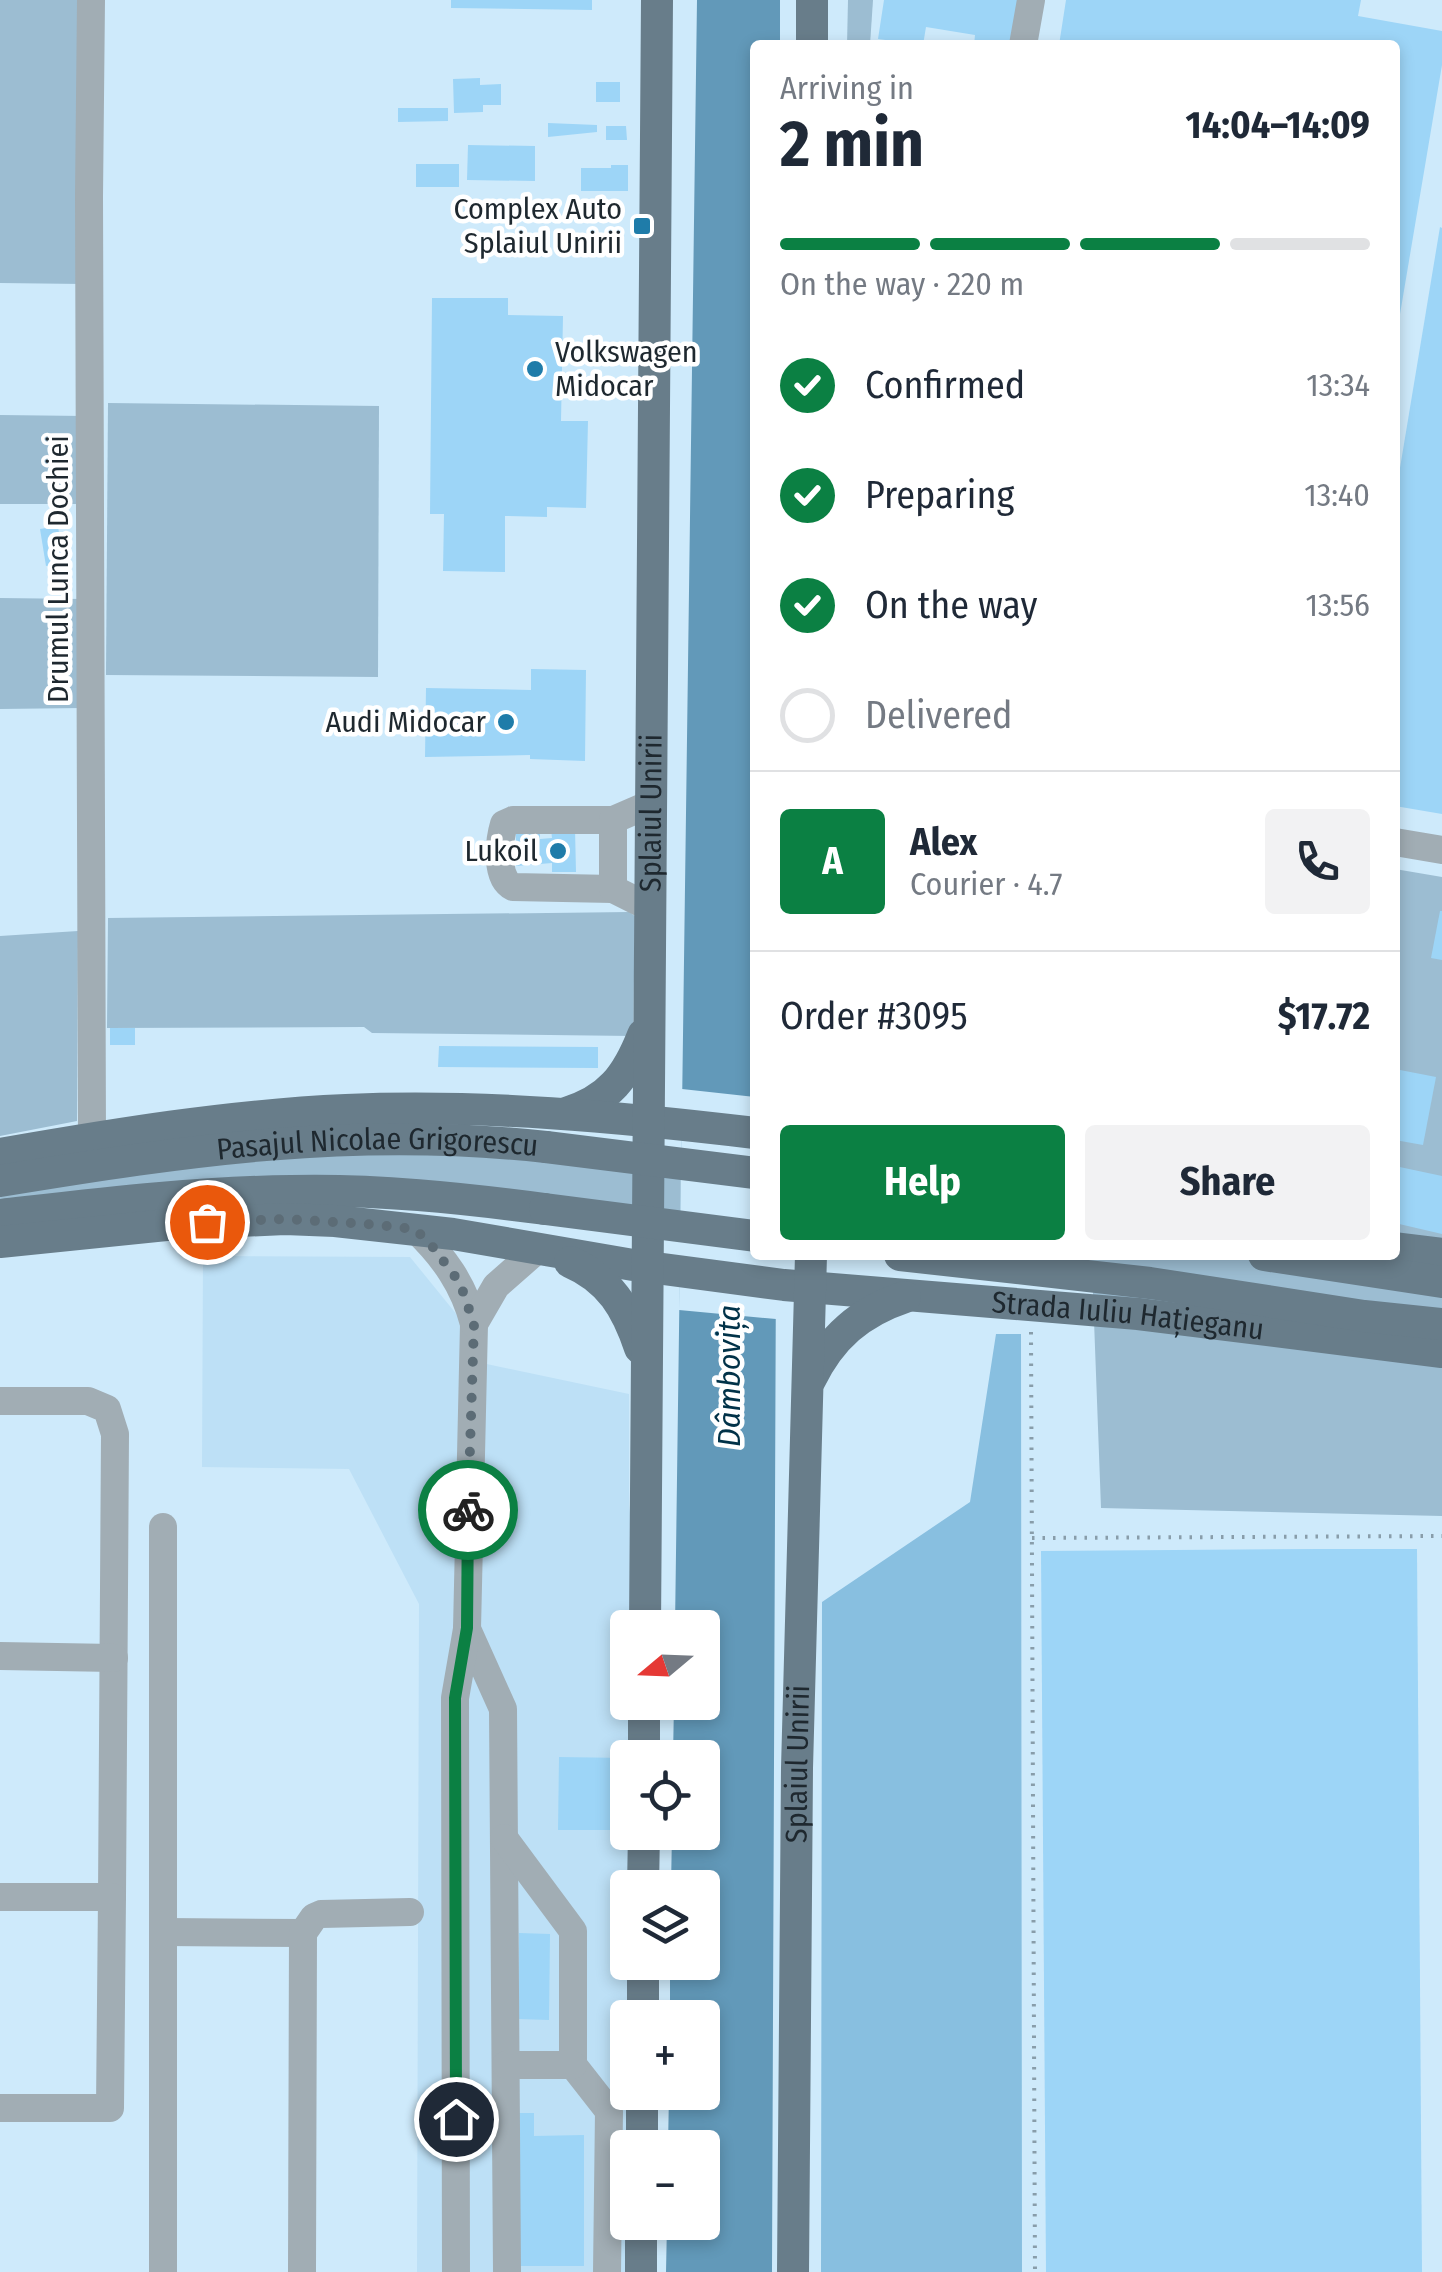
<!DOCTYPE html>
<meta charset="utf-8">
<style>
:root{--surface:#fff;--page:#f2f2f3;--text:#1f2937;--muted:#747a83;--line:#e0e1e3;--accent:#0b8043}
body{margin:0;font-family:"Fira Sans Condensed",sans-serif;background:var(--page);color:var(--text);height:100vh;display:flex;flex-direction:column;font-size:38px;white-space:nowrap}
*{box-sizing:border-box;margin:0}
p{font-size:32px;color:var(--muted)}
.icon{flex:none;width:55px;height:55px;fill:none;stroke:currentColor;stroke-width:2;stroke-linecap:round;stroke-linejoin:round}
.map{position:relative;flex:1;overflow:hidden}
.side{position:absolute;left:750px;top:40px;width:650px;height:1220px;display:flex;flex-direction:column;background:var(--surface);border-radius:10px;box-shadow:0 5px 15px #0003}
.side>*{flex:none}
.needle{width:65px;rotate:251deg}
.buttons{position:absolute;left:610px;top:1610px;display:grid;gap:20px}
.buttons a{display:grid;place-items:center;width:110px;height:110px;border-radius:10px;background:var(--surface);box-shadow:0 5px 15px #0003;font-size:50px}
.pin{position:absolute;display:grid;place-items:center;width:85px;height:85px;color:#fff;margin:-42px;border:5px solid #fff;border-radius:50%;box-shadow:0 2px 10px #0007}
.courier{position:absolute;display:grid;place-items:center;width:100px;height:100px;margin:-50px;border:8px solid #0b8043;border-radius:50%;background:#fff;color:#222;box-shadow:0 2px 12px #0007}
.head em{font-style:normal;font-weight:700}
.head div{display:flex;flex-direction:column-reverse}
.head{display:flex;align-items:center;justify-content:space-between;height:170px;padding:0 30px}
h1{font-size:65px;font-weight:700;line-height:75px}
.bar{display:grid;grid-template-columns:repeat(4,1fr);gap:15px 10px;align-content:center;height:120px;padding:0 30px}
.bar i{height:12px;border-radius:8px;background:var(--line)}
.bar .on{background:var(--accent)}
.bar p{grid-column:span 4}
.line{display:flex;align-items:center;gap:25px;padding:0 30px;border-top:2px solid var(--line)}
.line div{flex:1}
.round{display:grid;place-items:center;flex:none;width:105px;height:105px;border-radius:10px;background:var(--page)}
ol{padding:0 30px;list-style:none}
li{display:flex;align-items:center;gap:30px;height:110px}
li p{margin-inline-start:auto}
li .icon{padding:10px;border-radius:50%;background:var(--accent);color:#fff;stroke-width:4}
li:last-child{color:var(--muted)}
li i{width:55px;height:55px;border:5px solid var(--line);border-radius:50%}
.action{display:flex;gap:20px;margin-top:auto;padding:20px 30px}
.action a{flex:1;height:115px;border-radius:10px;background:var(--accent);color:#fff;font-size:40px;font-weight:700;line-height:115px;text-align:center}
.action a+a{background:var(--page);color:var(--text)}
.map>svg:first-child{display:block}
.built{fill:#bde0f6}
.green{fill:#9cbdd2}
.forest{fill:#88bfe0}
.water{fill:#6299b9}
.pier{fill:#ceeafb}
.building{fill:#9dd5f7}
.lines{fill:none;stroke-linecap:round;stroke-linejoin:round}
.path{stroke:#889daa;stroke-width:4;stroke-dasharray:2.5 8;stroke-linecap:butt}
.minor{stroke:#a1adb4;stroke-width:28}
.major{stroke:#687d8a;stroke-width:32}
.major-bridge{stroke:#687d8a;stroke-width:32}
.done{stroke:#5c6c76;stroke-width:10;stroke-dasharray:0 18}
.route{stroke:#0b8043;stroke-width:12}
.poi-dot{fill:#1f7ca9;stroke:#fff;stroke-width:4}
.labels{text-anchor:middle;stroke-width:9;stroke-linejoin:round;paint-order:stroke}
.poi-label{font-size:30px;fill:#1e282f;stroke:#fff;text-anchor:end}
.street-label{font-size:30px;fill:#1e282f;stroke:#fff}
.water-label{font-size:32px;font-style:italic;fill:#013248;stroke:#fff}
</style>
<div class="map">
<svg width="1442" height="2272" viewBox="0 0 1442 2272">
<rect width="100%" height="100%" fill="#ceeafb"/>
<polygon class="built" points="203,1256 410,1257 462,1321 482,1363 629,1394 629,1505 637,1570 637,1627 628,1628 628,1702 636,1703 636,1757 628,1758 628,1832 635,1833 628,1888 628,2222 632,2272 417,2272 419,1604 349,1469 202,1467"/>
<g class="green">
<polygon points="0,0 82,0 83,284 0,283"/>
<polygon points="848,0 873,0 870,45 847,45"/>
<polygon points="108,403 379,406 378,677 106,675"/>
<polygon points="0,415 84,416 82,504 0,504"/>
<polygon points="0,598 82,599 82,708 0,709"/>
<polygon points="1395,869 1442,877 1442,1516 1101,1508 1092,1267 990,1255 1395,1255"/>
<polygon points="629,912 635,916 633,1036 372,1033 364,1027 107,1028 108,918"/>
<polygon points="78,931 77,1121 0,1136 0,936"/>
<polygon points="443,1151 755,1186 755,1228 442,1190 0,1208 0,1190 183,1161"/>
</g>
<polygon class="forest" points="996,1334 1021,1334 1022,2272 821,2272 822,1602 970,1502"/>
<polygon class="water" points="697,0 780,0 780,45 755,45 755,1255 776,1255 772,2272 666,2272 667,2223 702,2222 702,2148 668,2147 669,2093 702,2092 702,2018 670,2017 670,1963 702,1962 702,1888 671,1887 672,1833 702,1832 702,1758 673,1757 674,1703 702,1702 702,1628 675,1627"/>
<polygon class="pier" points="682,1089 755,1097 755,1255 776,1255 776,1319 679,1310"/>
<g class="building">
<polygon points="451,0 592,0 592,10 451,8"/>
<polygon points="884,0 1025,0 1018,45 974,45 975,35 926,27 923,45 878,39"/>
<polygon points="1066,0 1361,0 1358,16 1442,31 1442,65 1397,332 1395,45 1059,45"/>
<polygon points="480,78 480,85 501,84 501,105 483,105 483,112 454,113 453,79"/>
<rect x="596" y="82" width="24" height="20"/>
<polygon points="398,108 448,108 448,121 398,122"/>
<polygon points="548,123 597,125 597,132 548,137"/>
<polygon points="606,126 626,126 627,140 606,140"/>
<polygon points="468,145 535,146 535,181 467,180"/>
<rect x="416" y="164" width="43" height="23"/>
<polygon points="611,165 628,165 628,191 581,191 581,168 611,168"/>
<polygon points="1440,227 1442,228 1442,814 1395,806 1395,498"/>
<polygon points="432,298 508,298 508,315 563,316 561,421 588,421 586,508 547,507 547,517 505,516 505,572 443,571 444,514 430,514"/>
<polygon points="58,526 63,563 46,566 40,529"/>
<polygon points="531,669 586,670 585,761 530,759 530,755 425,757 426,688 531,690"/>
<polygon points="551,829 575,829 576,872 552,872 552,863 516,866 516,834 540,834 540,839 552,838"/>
<polygon points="1440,911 1442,911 1442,960 1431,958"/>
<rect x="110" y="1028" width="25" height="17"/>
<polygon points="439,1046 598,1047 598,1068 438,1067"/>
<polygon points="1395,1069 1436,1077 1423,1145 1395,1140"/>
<polygon points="1395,1166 1442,1176 1442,1234 1395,1223"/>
<polygon points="1319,1549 1417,1549 1422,2272 1046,2272 1041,1551"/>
<polygon points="559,1757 625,1758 624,1830 558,1830"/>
<polygon points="519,1933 550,1934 549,2020 518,2019"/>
<polygon points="514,2113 534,2113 534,2136 584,2135 584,2266 515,2266"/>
</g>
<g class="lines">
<g class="path">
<polyline points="1031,1332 1035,2272"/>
<polyline points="1032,1538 1442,1536"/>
</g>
<g class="minor">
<polyline points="91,0 89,196 92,1138"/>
<polyline points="1023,45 1031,0"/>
<polyline points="1395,842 1442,850"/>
<path d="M613 889 513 887C495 878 499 841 504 824L513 820H613"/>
<polyline points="649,907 613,889 613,820 650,804"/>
<path d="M415 1229C444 1257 464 1285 474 1324L467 1629 503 1709 507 2272"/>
<polyline points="474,1324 496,1286 538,1249"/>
<polyline points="0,1401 88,1401 107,1409 115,1434 112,1897"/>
<polyline points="0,1656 114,1658"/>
<polyline points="504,1838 573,1931 573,2065 609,2111 607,2272"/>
<polyline points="0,1897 112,1897 110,2108 0,2108"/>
<polyline points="165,1932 303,1933"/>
<polyline points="506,2065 573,2065"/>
<polyline points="163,2272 163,1527"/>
<polyline points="302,2272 303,1933 314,1917 321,1914 410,1912"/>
<polyline points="456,2272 455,1698 467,1629"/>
</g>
<g class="major">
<polyline points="812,45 812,0"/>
<path d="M566 1113C609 1100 627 1076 643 1035"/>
<path d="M0 1154C115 1134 230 1115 346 1110 483 1104 620 1117 755 1133"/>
<path id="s1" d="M0 1181C189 1150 354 1126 546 1147"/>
<path d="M0 1215C97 1204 194 1192 291 1191 376 1189 461 1198 545 1209"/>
<path id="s2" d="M0 1242 176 1224 285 1219 335 1221 453 1234 633 1265 784 1285 1138 1314 1442 1352"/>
<polyline points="1395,1248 1442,1254"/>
<polyline points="900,1255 1150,1283 1364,1316 1442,1324"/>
<polyline points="1264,1255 1442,1282"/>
<path d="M570 1262C610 1279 627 1309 640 1348"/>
<path d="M810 1380C831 1337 860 1312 905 1297"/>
<path id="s3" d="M645 1628 657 0"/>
<polyline points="644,1758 644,1702"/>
<polyline points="643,1888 644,1832"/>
<polyline points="643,2018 643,1962"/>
<polyline points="642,2148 642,2092"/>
<polyline points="641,2272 641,2222"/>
<path id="s4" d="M793 2272 797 1768 811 1255"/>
</g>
<g class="major-bridge">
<polyline points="546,1147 755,1173"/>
<polyline points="545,1209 755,1236"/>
</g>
</g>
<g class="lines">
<polyline class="done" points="207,1222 284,1219 367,1224 415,1229 432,1246 460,1283 474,1324 468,1510"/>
<polyline class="route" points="456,2119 455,1698 467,1628 468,1510"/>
</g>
<g class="poi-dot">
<rect x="632" y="216" width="20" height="20" rx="5"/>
<circle cx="535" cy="369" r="10"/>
<circle cx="506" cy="722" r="10"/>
<circle cx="558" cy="851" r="10"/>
</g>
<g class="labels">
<g class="poi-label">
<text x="622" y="219">Complex Auto<tspan x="622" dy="34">Splaiul Unirii</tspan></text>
<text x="555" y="362" text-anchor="start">Volkswagen<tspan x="555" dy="34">Midocar</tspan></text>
<text x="486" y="732">Audi Midocar</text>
<text x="538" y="861">Lukoil</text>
</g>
<g class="street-label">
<text transform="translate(58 569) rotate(-90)" y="10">Drumul Lunca Dochiei</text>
<text dy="10" stroke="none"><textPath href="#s3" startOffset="815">Splaiul Unirii</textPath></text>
<text dy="10" stroke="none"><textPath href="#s1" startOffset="380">Pasajul Nicolae Grigorescu</textPath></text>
<text dy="10" stroke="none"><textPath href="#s2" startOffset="1135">Strada Iuliu Hațieganu</textPath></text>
<text dy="10" stroke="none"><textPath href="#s4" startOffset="508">Splaiul Unirii</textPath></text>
</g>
<g class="water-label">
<text transform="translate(729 1376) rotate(-90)" y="11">Dâmbovița</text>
</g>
</g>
</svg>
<div class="buttons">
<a><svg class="needle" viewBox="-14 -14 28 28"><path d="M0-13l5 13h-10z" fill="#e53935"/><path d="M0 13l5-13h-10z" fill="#747a83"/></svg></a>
<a><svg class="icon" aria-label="locate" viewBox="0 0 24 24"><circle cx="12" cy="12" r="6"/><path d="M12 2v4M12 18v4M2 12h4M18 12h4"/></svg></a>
<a><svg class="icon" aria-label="layers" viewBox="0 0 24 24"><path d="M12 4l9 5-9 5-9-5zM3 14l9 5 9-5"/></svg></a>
<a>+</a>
<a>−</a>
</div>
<div class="pin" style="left:207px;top:1222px;background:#ea580c"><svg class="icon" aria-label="bag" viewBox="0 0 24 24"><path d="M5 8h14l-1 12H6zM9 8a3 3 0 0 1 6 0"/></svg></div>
<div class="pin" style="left:456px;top:2119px;background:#1f2937"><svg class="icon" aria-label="home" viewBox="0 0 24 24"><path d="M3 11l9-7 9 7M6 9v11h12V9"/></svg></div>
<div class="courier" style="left:468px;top:1510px"><svg class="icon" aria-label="bike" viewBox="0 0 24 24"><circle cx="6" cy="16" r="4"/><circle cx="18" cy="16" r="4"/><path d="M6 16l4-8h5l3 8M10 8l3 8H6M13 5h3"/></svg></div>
<section class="side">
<div class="head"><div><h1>2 min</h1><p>Arriving in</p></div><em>14:04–14:09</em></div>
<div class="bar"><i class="on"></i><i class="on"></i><i class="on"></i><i></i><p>On the way · 220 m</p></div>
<ol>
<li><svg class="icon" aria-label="check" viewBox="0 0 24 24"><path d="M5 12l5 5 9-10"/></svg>Confirmed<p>13:34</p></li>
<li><svg class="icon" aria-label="check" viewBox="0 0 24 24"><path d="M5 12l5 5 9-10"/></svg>Preparing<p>13:40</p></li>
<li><svg class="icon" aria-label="check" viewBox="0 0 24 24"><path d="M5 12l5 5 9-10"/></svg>On the way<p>13:56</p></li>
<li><i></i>Delivered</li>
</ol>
<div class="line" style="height:180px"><b class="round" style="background:var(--accent);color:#fff">A</b><div><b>Alex</b><p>Courier · 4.7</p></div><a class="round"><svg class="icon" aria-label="phone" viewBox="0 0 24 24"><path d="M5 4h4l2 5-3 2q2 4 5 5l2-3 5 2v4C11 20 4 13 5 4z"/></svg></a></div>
<div class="line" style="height:130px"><div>Order #3095</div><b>$17.72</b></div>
<div class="action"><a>Help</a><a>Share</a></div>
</section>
</div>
